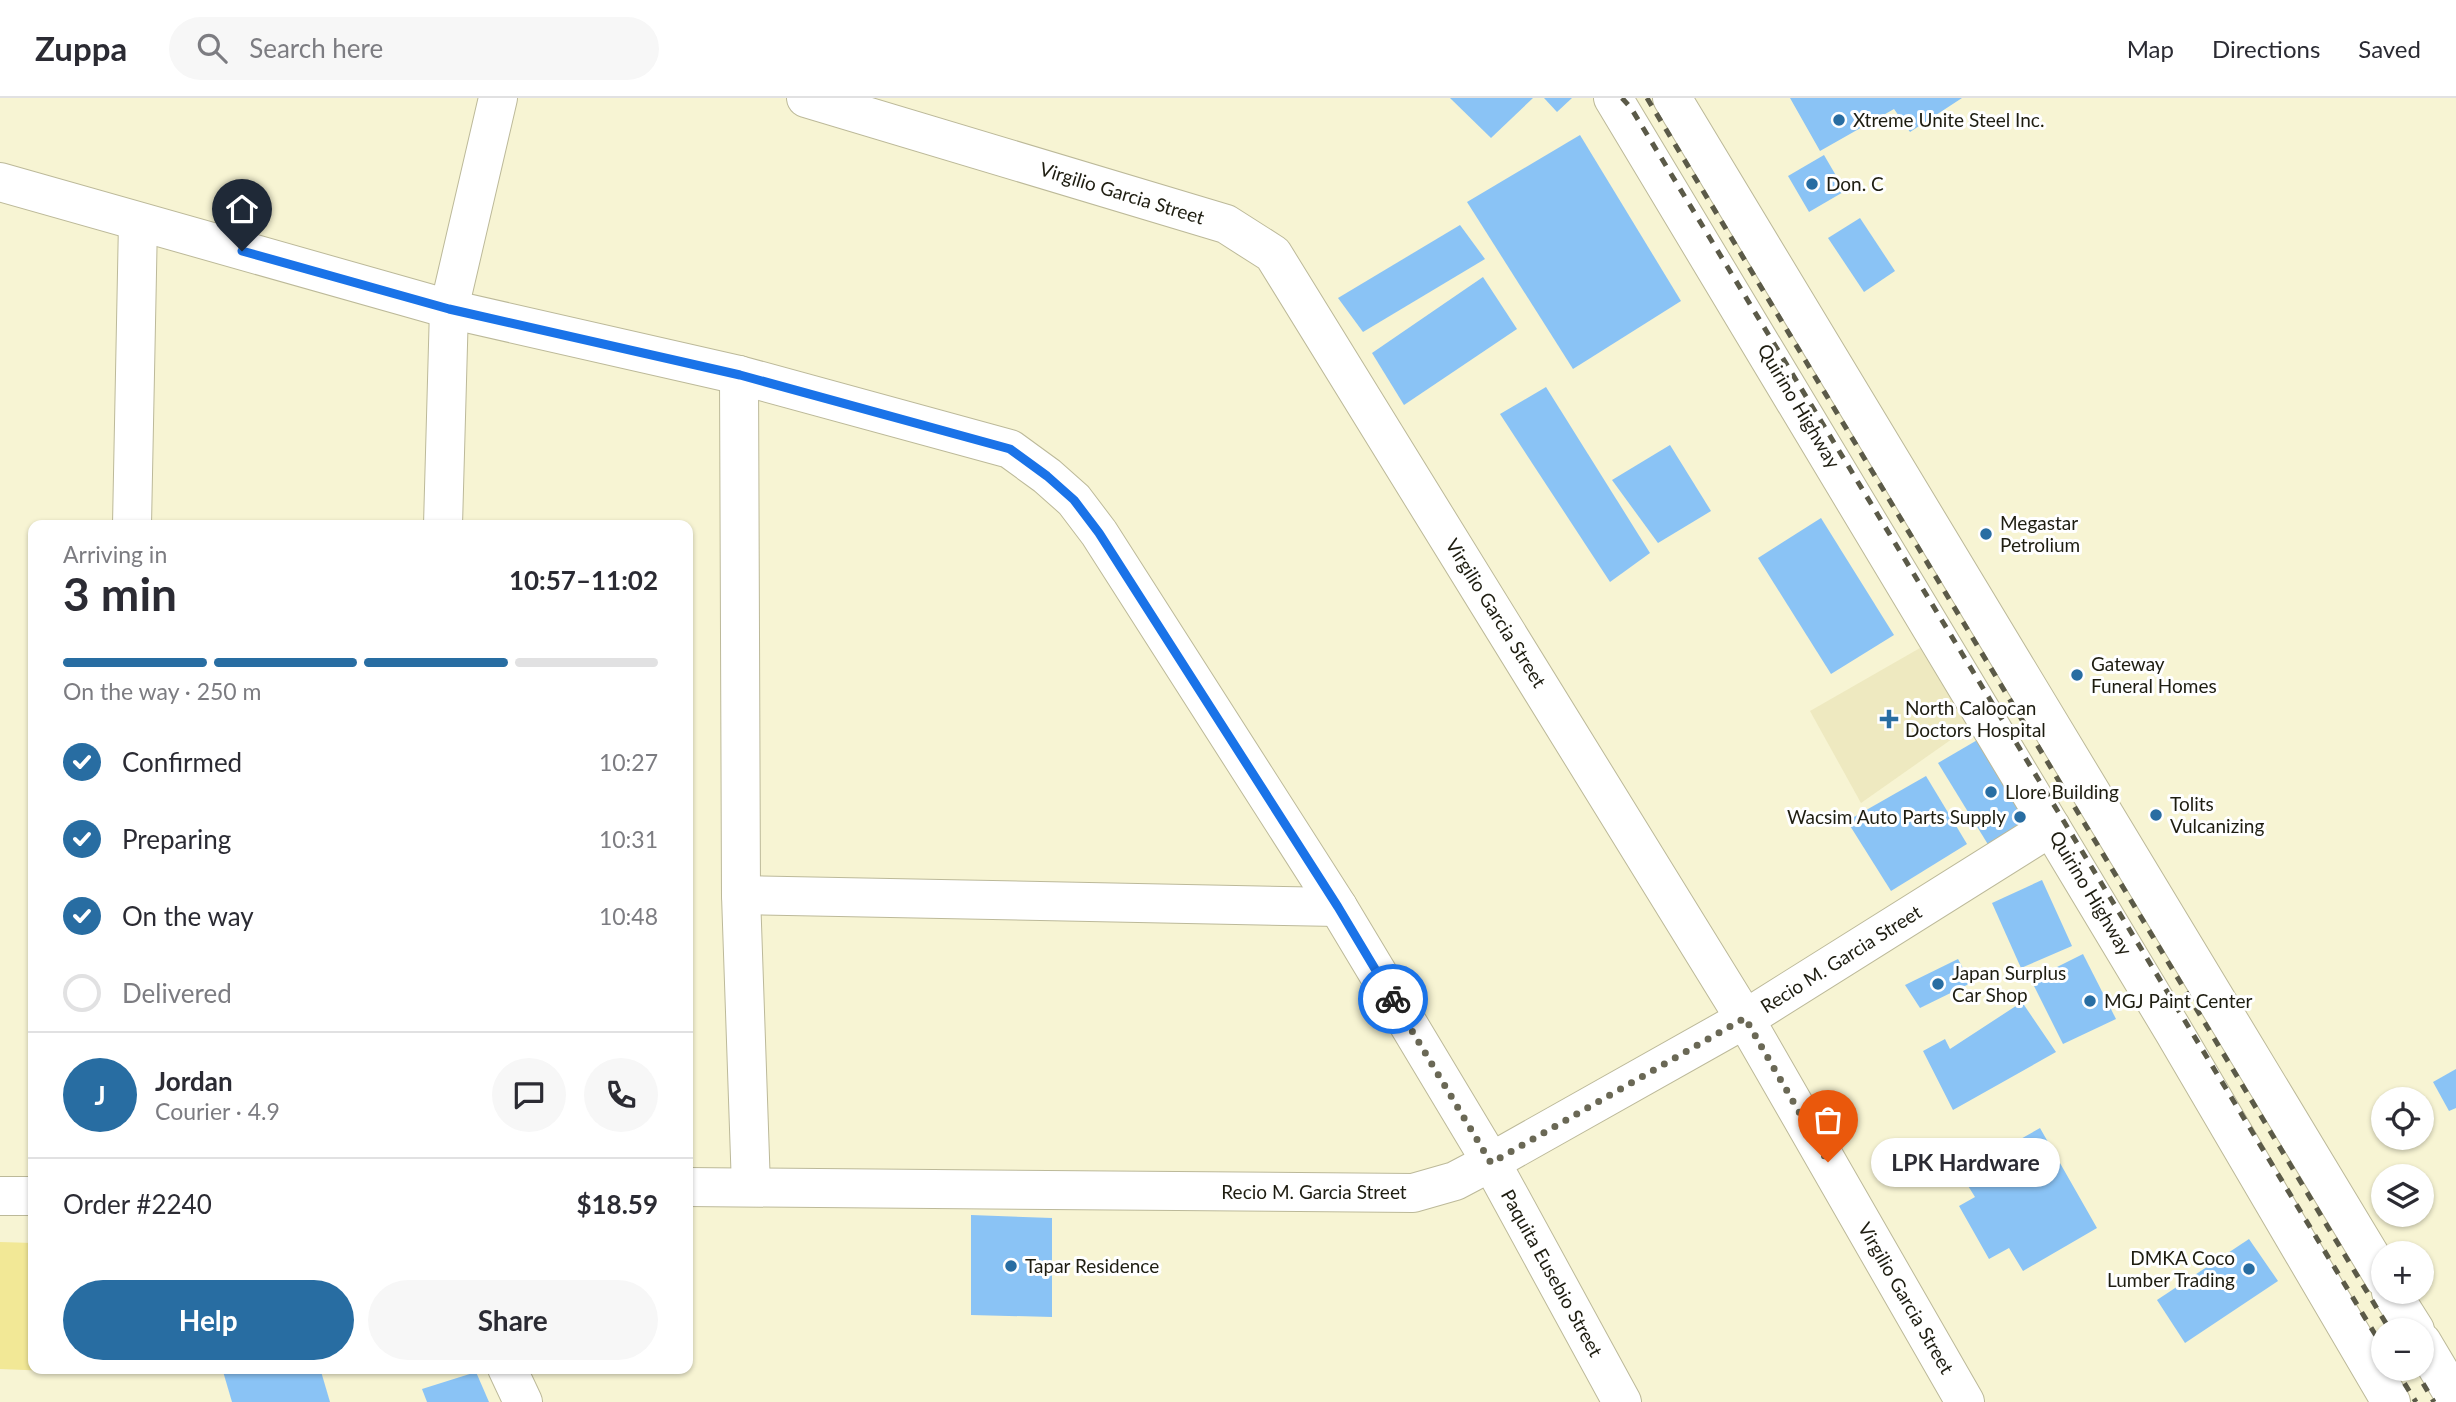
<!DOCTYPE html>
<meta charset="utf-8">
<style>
:root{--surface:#fff;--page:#f7f7f7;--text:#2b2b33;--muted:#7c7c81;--line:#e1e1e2;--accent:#286da2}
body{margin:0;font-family:Lato,sans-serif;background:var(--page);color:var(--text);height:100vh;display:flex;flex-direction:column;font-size:26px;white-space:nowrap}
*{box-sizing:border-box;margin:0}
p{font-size:23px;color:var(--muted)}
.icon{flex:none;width:38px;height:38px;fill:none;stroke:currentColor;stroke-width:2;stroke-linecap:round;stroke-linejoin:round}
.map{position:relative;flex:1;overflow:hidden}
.drawer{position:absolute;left:28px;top:422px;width:665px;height:854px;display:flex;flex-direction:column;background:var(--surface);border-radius:14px;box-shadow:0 2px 5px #0004}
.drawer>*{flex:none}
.buttons{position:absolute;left:2371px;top:989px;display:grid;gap:14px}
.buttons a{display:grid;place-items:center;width:63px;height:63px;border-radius:50%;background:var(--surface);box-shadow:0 2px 5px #0004;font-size:35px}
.pin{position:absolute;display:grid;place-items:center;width:60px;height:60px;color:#fff;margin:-72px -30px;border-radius:50% 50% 50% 0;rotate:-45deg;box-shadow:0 0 7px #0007}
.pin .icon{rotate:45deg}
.courier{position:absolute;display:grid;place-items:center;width:70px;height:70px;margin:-35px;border:5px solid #1a73e8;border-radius:50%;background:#fff;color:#222;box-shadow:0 2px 9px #0007}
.bubble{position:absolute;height:49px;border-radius:24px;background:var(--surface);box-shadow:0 2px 5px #0004;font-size:23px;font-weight:700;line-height:49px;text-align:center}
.overview em{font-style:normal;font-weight:700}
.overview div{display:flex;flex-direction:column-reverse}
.overview{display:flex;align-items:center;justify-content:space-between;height:119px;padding:0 35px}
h1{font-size:46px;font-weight:700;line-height:52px}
.bar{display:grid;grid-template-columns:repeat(4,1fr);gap:10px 7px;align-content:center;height:84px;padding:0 35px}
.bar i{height:9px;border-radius:5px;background:var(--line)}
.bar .on{background:var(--accent)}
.bar p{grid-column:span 4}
.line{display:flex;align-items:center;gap:18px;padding:0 35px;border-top:2px solid var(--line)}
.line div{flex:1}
.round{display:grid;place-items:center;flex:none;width:74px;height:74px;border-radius:37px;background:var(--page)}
ol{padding:0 35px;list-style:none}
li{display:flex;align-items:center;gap:21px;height:77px}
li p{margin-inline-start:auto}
li .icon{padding:7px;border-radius:50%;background:var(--accent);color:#fff;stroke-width:4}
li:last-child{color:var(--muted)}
li i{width:38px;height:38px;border:4px solid var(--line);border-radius:50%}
.primary-button{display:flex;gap:14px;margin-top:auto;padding:14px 35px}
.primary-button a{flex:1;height:80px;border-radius:42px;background:var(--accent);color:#fff;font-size:28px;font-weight:700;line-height:80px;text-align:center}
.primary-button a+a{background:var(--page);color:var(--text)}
header{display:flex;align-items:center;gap:42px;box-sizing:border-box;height:98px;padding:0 35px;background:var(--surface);border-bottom:2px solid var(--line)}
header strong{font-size:33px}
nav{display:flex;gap:38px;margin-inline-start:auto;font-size:24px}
.search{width:490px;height:63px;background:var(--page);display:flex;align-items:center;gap:18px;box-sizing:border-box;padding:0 24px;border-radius:38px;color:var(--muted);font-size:26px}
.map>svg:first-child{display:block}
.built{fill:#eee9c0}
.green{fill:#f2e896}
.building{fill:#8ac3f5}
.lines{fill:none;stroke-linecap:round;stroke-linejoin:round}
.minor-casing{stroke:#bcb999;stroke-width:40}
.primary-casing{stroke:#bcb999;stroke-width:40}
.minor{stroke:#fff;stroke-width:38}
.primary{stroke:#fff;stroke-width:38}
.rail{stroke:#5b5a48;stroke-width:5;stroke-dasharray:9 9;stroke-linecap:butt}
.done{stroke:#6a6855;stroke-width:7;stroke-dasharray:0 12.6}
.route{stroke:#1a73e8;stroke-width:9}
.poi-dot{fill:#286da2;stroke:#fff;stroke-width:2.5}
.labels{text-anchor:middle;stroke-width:6;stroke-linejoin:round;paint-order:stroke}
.poi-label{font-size:19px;fill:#1e1d11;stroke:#fff;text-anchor:start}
.street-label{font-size:19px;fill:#1e1d11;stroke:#fff}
</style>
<header>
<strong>Zuppa</strong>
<div class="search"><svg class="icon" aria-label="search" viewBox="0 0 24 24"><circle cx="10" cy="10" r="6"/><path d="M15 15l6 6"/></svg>Search here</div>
<nav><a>Map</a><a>Directions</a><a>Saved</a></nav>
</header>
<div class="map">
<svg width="2456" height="1304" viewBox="0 0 2456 1304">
<rect width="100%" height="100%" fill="#f7f4d3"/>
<polygon class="built" points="1920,550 1969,629 1861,705 1810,613"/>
<polygon class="green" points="0,1144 33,1145 33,1270 76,1271 76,1274 0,1271"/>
<g class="building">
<polygon points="1450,0 1533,0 1491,40"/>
<polygon points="1544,0 1572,0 1557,14"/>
<polygon points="1790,0 1962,0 1910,34 1894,11 1820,53"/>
<polygon points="1580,37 1681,203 1573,271 1467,104"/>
<polygon points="1824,57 1845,93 1809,114 1788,78"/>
<polygon points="1860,120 1895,173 1864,194 1828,140"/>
<polygon points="1460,127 1485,161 1363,234 1338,200"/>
<polygon points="1483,179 1517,231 1404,307 1372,255"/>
<polygon points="1546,289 1650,455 1610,484 1500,316"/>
<polygon points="1670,347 1711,413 1658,445 1612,382"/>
<polygon points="1821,420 1894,537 1831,576 1758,460"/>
<polygon points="1991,634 2043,722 1992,753 1938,665"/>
<polygon points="1926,678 1967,746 1891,793 1847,723"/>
<polygon points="2042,782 2072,848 2021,870 1992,805"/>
<polygon points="2083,856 2116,921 2063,946 2031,882"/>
<polygon points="1958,861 1971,885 1920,910 1905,887"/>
<polygon points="2022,904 2056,954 1953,1012 1923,953 1945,941 1950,951"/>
<polygon points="2456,971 2456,1010 2449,1013 2433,984"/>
<polygon points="2040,1030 2097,1130 2023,1173 2009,1150 1989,1161 1959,1108 1975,1099 1960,1075"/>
<polygon points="971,1117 1052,1120 1052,1219 971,1217"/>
<polygon points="2249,1141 2278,1183 2185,1245 2157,1202"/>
<polygon points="222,1270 320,1270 330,1304 232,1304"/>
<polygon points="476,1274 489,1304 427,1304 422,1291"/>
</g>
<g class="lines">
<defs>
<g id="minor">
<polyline points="806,0 1226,126 1273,156 1745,921 1965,1304"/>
<polyline points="0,84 449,211 739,277 1010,351 1047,378 1074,402 1099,435 1338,809 1491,1064 1622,1304"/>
<polyline points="739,277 741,797 751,1089"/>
<polyline points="132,427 138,124"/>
<polyline points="443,427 449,211 498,0"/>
<polyline points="741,797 1338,809"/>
<polyline points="688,1089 1413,1095 1455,1083 1491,1064 1745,921 2051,729"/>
<polyline points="0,1098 33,1098"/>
<polyline points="507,1270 523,1304"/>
</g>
<g id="primary">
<polyline points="1613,0 2174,934 2391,1304"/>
<polyline points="1672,0 2384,1180"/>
<polyline points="2391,1194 2415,1232"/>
<polyline points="2422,1244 2456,1301"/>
</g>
</defs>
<use href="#minor" class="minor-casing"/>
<use href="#primary" class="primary-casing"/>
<use href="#minor" class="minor"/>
<use href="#primary" class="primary"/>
<g class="rail">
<polyline points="1622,0 1631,10 2384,1251"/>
<polyline points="1647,0 2390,1232"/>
<polyline points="2395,1270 2416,1304"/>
<polyline points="2414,1270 2434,1304"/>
</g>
</g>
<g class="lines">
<polyline class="done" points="1393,901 1491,1065 1745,920 1828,1064"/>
<polyline class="route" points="242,153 449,211 740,277 1010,351 1047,378 1074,402 1099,435 1338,809 1393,901"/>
</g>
<g class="poi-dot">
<circle cx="1839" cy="22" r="7"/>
<circle cx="1812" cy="86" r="7"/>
<circle cx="1986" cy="436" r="7"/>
<circle cx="2077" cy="577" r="7"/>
<path d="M1885.5 610.5h7v7h7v7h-7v7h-7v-7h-7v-7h7z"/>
<circle cx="1991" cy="694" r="7"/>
<circle cx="2156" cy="717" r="7"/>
<circle cx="2020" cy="719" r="7"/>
<circle cx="1938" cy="886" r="7"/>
<circle cx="2090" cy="903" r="7"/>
<circle cx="1011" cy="1168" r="7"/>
<circle cx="2249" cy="1171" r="7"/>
</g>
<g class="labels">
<g class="poi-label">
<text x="1853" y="29">Xtreme Unite Steel Inc.</text>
<text x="1826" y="93">Don. C</text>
<text x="2000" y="432">Megastar<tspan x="2000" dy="22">Petrolium</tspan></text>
<text x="2091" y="573">Gateway<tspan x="2091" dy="22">Funeral Homes</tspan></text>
<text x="1905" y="617">North Caloocan<tspan x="1905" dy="22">Doctors Hospital</tspan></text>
<text x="2005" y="701">Llore Building</text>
<text x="2170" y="713">Tolits<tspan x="2170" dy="22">Vulcanizing</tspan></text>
<text x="2006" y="726" text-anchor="end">Wacsim Auto Parts Supply</text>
<text x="1952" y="882">Japan Surplus<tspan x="1952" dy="22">Car Shop</tspan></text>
<text x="2104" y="910">MGJ Paint Center</text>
<text x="2235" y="1167" text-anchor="end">DMKA Coco<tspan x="2235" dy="22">Lumber Trading</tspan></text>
<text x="1025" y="1175">Tapar Residence</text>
</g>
<g class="street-label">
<text transform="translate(1122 95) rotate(17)" y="7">Virgilio Garcia Street</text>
<text transform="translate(1799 308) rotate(59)" y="7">Quirino Highway</text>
<text transform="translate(1496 515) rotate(58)" y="7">Virgilio Garcia Street</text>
<text transform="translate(2091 795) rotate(59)" y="7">Quirino Highway</text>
<text transform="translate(1841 861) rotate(-32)" y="7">Recio M. Garcia Street</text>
<text x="1314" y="1101">Recio M. Garcia Street</text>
<text transform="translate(1552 1175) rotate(61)" y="7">Paquita Eusebio Street</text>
<text transform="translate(1906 1200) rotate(60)" y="7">Virgilio Garcia Street</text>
</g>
</g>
</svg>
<div class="buttons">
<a><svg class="icon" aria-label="locate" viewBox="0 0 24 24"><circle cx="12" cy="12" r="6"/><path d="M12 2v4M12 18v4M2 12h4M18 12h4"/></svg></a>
<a><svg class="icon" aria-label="layers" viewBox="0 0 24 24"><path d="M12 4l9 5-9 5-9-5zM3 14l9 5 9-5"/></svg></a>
<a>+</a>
<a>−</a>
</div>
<div class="pin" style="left:1828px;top:1064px;background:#ea580c"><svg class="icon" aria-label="bag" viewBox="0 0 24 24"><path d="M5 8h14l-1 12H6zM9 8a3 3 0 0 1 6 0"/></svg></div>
<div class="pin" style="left:242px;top:153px;background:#1f2937"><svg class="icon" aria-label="home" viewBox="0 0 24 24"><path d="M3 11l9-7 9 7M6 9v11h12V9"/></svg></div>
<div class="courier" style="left:1393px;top:901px"><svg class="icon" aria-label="bike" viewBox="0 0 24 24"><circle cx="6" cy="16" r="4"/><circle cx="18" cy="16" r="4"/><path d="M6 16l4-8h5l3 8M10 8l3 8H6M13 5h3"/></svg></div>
<div class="bubble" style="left:1871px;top:1040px;width:189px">LPK Hardware</div>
<section class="drawer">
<div class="overview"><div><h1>3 min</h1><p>Arriving in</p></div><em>10:57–11:02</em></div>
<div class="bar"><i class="on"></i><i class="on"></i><i class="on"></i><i></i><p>On the way · 250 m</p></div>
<ol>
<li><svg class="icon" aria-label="check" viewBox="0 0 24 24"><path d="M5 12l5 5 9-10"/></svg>Confirmed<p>10:27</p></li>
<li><svg class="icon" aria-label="check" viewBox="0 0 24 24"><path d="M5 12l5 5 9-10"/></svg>Preparing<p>10:31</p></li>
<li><svg class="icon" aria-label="check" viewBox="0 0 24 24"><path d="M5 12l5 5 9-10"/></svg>On the way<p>10:48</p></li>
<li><i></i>Delivered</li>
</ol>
<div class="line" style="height:126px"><b class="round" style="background:var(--accent);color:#fff">J</b><div><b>Jordan</b><p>Courier · 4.9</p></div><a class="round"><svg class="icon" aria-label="chat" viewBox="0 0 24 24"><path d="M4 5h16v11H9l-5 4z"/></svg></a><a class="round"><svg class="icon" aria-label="phone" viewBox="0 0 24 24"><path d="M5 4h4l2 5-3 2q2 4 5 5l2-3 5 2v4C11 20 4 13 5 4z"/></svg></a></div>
<div class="line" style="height:91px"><div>Order #2240</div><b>$18.59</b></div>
<div class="primary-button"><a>Help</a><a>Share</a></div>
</section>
</div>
